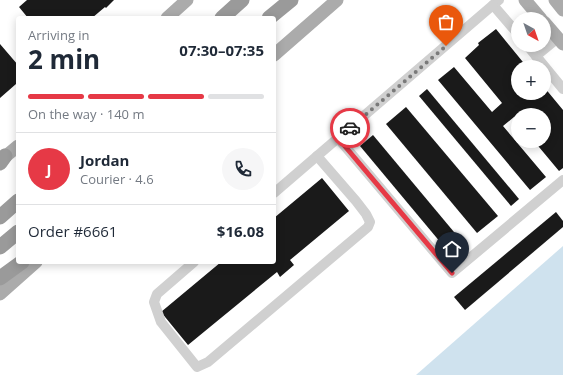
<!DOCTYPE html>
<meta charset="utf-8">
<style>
:root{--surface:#fff;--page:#f6f6f7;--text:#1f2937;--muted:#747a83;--line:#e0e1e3;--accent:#e63946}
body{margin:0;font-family:"Open Sans",sans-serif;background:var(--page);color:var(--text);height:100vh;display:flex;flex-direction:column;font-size:15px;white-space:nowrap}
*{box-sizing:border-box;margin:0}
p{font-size:13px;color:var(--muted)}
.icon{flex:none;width:22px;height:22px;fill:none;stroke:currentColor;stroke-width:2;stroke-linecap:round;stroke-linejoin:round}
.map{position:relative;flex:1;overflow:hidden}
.side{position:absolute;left:16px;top:16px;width:260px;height:248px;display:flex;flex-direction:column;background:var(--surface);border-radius:4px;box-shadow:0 2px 10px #0003}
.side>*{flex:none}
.needle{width:26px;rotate:140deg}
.buttons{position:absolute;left:511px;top:12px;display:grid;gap:8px}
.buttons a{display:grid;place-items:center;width:40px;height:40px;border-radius:50%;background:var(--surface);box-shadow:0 2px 10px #0003;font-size:20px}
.pin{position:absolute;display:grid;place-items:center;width:34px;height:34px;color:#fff;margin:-41px -17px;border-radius:50% 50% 50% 0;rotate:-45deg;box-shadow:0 0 4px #0007}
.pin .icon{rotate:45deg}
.courier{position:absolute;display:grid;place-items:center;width:40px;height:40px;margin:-20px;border:3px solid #e63946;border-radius:50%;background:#fff;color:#222;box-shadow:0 1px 5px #0007}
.head em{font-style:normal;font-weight:700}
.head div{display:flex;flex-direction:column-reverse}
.head{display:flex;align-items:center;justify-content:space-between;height:68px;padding:0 12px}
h1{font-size:26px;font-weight:700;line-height:30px}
.bar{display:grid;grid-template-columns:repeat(4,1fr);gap:6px 4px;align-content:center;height:48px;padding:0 12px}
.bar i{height:5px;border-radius:3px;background:var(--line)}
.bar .active{background:var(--accent)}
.bar p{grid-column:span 4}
.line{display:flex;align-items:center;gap:10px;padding:0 12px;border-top:1px solid var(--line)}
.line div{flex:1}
.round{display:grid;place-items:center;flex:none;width:42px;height:42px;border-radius:21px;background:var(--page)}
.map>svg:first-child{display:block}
.water{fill:#cfe2ee}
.building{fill:#1a1a1a}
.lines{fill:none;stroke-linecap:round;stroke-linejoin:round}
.minor{stroke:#d0d0d0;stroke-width:10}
.major{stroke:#ababab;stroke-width:13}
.highway{stroke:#9a9a9a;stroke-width:15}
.done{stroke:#7a7a7a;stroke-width:4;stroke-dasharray:0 7.2}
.route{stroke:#e63946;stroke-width:5}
</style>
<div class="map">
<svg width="563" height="375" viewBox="0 0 563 375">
<rect width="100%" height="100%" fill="#fff"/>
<polygon class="water" points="563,246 563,375 416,375"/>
<g class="building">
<polygon points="27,0 114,0 106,8 105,7 92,18 28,18 19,7"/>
<polygon points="496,29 527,67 518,67 518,93 544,93 544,87 563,110 563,168 559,171 534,141 544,141 544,115 518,115 518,122 514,117 503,126 546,177 530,190 438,80 454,67 492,112 502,103 465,58 479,45 478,43"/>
<polygon points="0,44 18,65 18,84 17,85 16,84 0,98"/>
<polygon points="427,89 519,199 511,206 419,96"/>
<polygon points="406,107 498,216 477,233 386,124"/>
<polygon points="373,135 464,244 451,255 360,146"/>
<polygon points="322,178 349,211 290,260 294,265 280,277 277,272 188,345 161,312 221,262 274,262 274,218"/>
<polygon points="556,212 563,221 563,227 465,310 454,297"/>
</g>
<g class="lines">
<g class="minor">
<polyline points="499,0 493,5 518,34"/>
<polyline points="493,5 338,138 452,273 563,180"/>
<polyline points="527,45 563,89"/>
<polyline points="536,56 558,38"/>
<polyline points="274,193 338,138"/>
<polyline points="194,262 157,294 154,302 161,322 197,367 208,362 368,227 370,222 366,214 356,201 317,156"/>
</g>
<g class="major">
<polyline points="525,0 541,19"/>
<polyline points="555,0 563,10"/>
<polyline points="167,18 187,0"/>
<polyline points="544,22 563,44"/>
<polyline points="274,55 337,0"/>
<polyline points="0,161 18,146"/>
<polyline points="0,294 36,262"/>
</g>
<g class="highway">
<polyline points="222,18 242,0"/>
<polyline points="269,18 291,0"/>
<polyline points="0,163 5,156"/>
<polyline points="0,217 18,201"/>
<polyline points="0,247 18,232"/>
<polyline points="0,278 22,262"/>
</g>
</g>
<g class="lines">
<polyline class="done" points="350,128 446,46"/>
<polyline class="route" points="350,128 338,138 452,273"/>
</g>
</svg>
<div class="buttons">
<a><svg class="needle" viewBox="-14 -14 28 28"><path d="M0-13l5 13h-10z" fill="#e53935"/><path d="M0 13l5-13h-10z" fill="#747a83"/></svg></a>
<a>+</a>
<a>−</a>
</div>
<div class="pin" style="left:446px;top:46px;background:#ea580c"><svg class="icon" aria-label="bag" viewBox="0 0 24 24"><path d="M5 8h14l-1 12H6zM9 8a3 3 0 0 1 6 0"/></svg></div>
<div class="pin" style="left:452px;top:273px;background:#1f2937"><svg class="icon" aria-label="home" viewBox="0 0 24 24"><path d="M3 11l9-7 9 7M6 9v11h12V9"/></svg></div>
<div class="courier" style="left:350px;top:128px"><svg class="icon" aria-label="car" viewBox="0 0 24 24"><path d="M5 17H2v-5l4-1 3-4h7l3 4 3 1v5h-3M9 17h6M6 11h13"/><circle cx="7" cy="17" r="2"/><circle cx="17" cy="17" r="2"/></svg></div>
<section class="side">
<div class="head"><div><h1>2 min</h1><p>Arriving in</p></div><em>07:30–07:35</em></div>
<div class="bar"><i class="active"></i><i class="active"></i><i class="active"></i><i></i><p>On the way · 140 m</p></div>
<div class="line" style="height:72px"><b class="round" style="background:var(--accent);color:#fff">J</b><div><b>Jordan</b><p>Courier · 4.6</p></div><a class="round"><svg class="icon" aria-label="phone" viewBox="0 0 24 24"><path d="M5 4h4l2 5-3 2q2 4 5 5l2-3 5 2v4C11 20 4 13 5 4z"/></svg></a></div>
<div class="line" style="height:52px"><div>Order #6661</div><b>$16.08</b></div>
</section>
</div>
